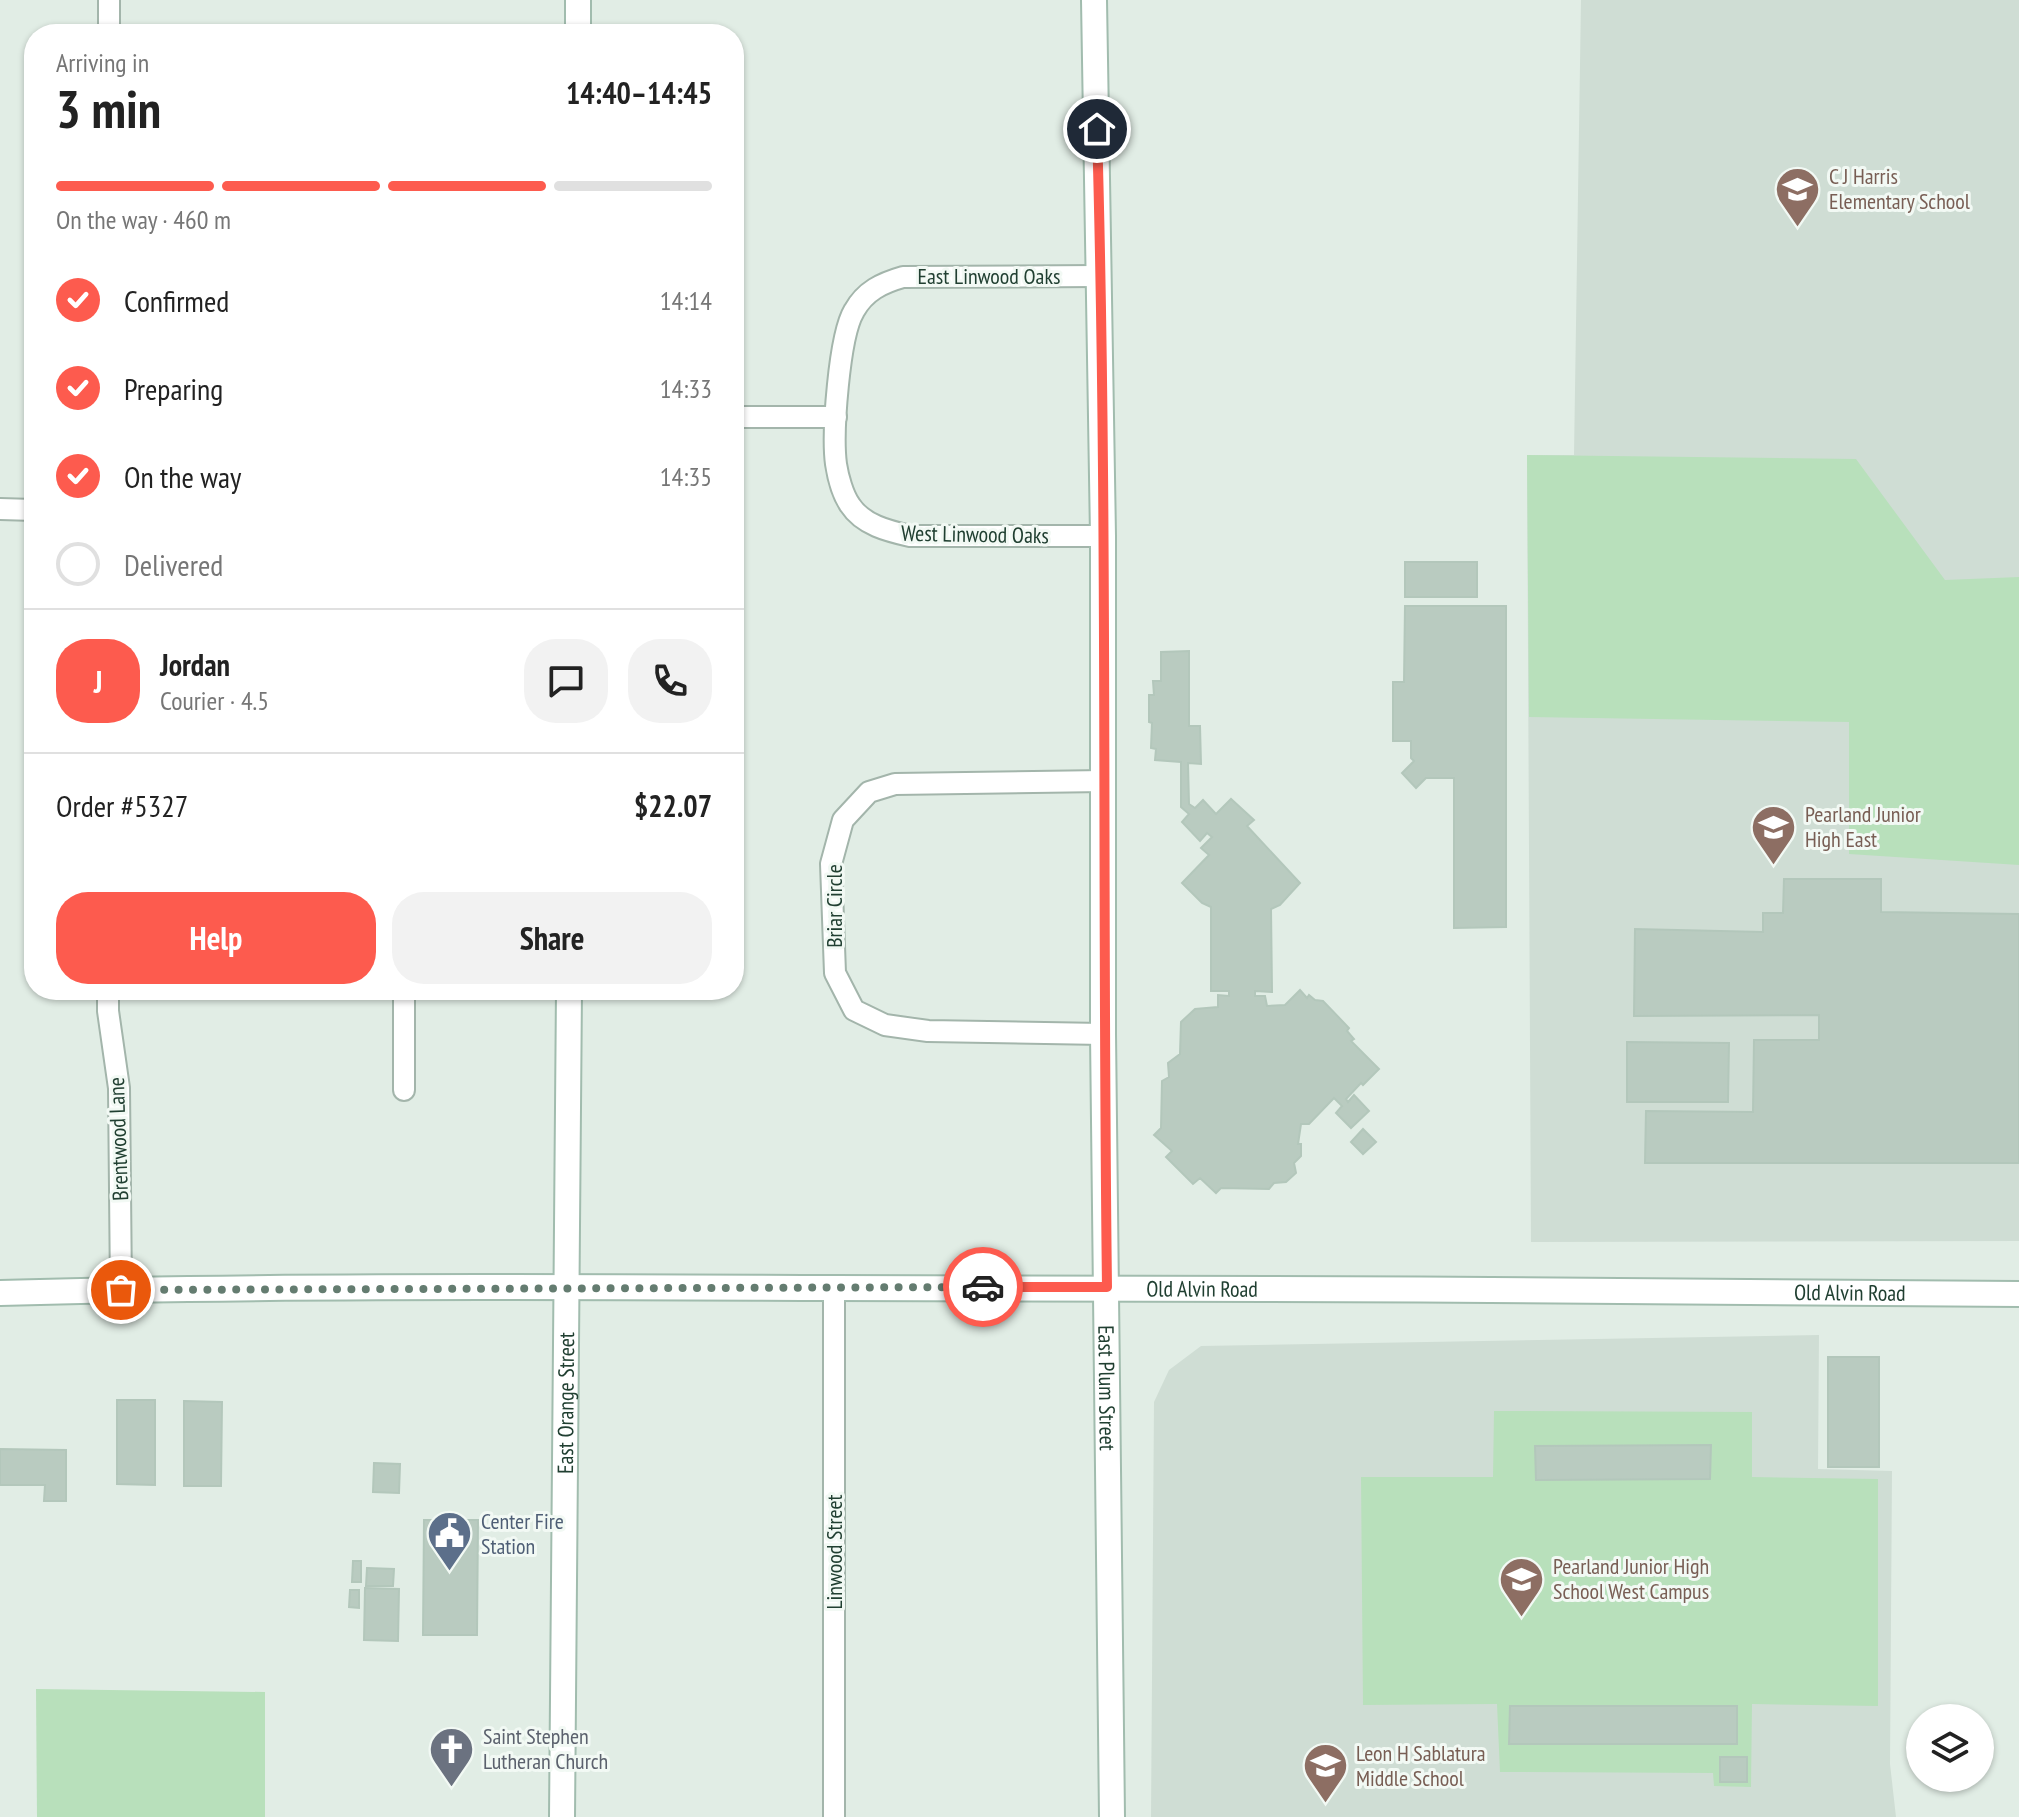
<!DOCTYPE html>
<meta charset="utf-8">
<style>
:root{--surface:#fff;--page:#f2f2f2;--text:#222;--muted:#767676;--line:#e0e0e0;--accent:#fd5b4e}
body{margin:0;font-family:"PT Sans Narrow",sans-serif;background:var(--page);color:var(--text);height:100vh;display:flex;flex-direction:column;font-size:30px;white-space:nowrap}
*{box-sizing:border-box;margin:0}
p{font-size:26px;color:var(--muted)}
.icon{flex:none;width:44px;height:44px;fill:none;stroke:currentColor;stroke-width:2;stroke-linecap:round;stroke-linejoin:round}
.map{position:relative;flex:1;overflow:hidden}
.details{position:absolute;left:24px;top:24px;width:720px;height:976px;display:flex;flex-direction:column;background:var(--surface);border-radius:32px;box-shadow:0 2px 6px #0004}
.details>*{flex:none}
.controls{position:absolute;left:1906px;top:1704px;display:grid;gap:16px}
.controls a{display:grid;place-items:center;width:88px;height:88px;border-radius:50%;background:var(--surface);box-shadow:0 2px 6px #0004;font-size:40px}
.pin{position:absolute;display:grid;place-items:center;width:68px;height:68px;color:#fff;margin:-34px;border:4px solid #fff;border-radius:50%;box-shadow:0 2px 8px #0007}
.courier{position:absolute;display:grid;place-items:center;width:80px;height:80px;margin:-40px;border:6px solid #fd5b4e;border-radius:50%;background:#fff;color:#222;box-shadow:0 2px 10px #0007}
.head em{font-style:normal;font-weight:700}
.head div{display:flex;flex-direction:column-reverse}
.head{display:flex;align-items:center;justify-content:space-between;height:136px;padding:0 32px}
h1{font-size:52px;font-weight:700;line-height:60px}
.bar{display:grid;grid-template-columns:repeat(4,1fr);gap:12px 8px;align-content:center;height:96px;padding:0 32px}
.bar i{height:10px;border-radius:6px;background:var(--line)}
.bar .active{background:var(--accent)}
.bar p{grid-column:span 4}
.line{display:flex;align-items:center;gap:20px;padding:0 32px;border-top:2px solid var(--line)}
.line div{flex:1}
.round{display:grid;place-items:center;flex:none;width:84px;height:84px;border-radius:32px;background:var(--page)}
ol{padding:0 32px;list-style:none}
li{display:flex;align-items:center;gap:24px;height:88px}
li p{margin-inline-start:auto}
li .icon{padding:8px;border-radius:50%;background:var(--accent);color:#fff;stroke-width:4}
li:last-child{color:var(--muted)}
li i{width:44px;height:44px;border:4px solid var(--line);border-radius:50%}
.primary-button{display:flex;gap:16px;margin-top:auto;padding:16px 32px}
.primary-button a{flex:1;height:92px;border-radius:32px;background:var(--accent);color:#fff;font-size:32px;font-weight:700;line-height:92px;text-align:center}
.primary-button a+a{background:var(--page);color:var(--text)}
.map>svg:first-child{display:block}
.built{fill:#cfddd4}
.green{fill:#b8e0bb}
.building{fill:#b9cbc0;stroke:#b3c7bb;stroke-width:2}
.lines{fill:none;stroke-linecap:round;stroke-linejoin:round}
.street-casing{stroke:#a3b5ab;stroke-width:24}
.secondary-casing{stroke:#a1bcae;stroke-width:28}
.street{stroke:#fff;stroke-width:20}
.secondary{stroke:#fff;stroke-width:24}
.done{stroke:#647c70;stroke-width:8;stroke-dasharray:0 14.4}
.route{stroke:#fd5b4e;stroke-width:10}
.labels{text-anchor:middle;stroke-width:6;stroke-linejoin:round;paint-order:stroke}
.education-label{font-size:22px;fill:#785e54;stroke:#f2f9f4;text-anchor:start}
.street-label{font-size:22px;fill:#203f31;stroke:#f2f9f4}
.service-label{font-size:22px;fill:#4e5e75;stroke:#f2f9f4;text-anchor:start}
.worship-label{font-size:22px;fill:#5b616d;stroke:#f2f9f4;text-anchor:start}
</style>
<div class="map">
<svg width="2019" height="1817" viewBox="0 0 2019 1817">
<rect width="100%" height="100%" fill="#e1ede5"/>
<g class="built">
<polygon points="1581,0 2019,0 2019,1241 1531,1242 1527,455 1574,455"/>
<polygon points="1819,1335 1818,1469 1892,1471 1890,1764 1896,1817 1151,1817 1154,1402 1169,1370 1201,1346"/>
</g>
<g class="green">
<polygon points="1527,455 1856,459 1945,580 2019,577 2019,865 1849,854 1849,722 1529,717"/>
<polygon points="1494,1411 1752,1412 1752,1477 1878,1479 1878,1706 1752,1704 1751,1787 1714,1786 1713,1773 1500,1772 1497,1704 1363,1705 1361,1477 1493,1477"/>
<polygon points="36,1689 265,1692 265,1817 37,1817"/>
</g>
<g class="building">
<rect x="1405" y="562" width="72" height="35"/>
<polygon points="1405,606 1506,606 1506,927 1454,928 1454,778 1426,778 1416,788 1402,773 1414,761 1411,758 1411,741 1393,741 1393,682 1404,682"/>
<polygon points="1189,651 1189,726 1200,726 1201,764 1188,763 1189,804 1195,808 1203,800 1216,814 1231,799 1254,820 1247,826 1300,883 1280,905 1271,909 1272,992 1255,991 1255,996 1265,996 1267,1006 1285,1005 1300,990 1307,998 1309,995 1315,1000 1323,1001 1349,1028 1347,1031 1354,1039 1351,1041 1379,1069 1363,1085 1361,1083 1346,1099 1348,1102 1354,1095 1369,1111 1351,1128 1336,1113 1342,1106 1334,1098 1309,1124 1301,1124 1298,1144 1301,1144 1301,1156 1294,1163 1296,1173 1286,1182 1274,1183 1269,1189 1221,1188 1216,1193 1200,1178 1193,1184 1166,1157 1172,1151 1154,1135 1161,1128 1162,1081 1169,1077 1168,1063 1180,1054 1181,1022 1195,1009 1218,1007 1218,995 1229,996 1229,991 1211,991 1211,907 1202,903 1182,883 1209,855 1201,848 1212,837 1207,833 1200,841 1182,822 1189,814 1181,807 1181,762 1155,760 1156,749 1151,748 1152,723 1149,722 1149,695 1154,695 1153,681 1161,681 1161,652"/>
<polygon points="1784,879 1881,879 1881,912 2019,914 2019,1163 1645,1163 1646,1111 1753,1112 1754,1040 1819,1040 1819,1015 1634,1016 1635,929 1763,932 1763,913 1783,913"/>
<polygon points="1627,1042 1729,1043 1728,1102 1627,1102"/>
<polygon points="1363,1129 1376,1142 1363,1154 1351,1142"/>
<rect x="1828" y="1357" width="51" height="110"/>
<polygon points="117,1400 155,1400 155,1485 117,1484"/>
<polygon points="184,1401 222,1402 221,1486 184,1486"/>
<polygon points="1711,1445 1710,1479 1536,1480 1535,1446"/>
<polygon points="0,1449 66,1450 66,1501 44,1501 45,1485 0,1485"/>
<polygon points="374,1463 400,1464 399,1493 373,1492"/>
<polygon points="424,1520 478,1520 477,1635 423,1635"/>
<polygon points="353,1561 361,1561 361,1582 352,1582"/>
<polygon points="367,1568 394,1569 393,1586 366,1586"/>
<polygon points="365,1588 399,1589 398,1641 364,1640"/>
<polygon points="350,1590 359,1590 359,1608 349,1607"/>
<polygon points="1510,1706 1737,1706 1737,1744 1509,1744"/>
<rect x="1720" y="1757" width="27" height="25"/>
</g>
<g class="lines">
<defs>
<g id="street">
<polyline points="109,0 109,34"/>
<path d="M1100 276 903 277C882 283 865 291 854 311 839 336 832 434 836 464 838 477 843 495 850 505 863 525 888 531 910 536H1103"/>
<polyline points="734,417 836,417"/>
<polyline points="0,509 34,510"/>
<polyline points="108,990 108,1011 119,1088 121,1290"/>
<polyline points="1103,1034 928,1031 885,1025 854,1010 835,973 831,864 843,820 869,792 895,784 1104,781"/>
<polyline points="404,1090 404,990"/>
<polyline points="834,1288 834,1817"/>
</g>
<g id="secondary">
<path id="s1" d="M1094 0 1103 536V1034L1112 1817"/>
<polyline points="578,34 578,0"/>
<path id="s2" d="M0 1293C277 1285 555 1287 832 1288 1228 1288 1623 1290 2019 1294"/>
<path id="s3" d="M562 1817 569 990"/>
</g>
</defs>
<use href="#street" class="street-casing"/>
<use href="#secondary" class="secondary-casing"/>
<use href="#street" class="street"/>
<use href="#secondary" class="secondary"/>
</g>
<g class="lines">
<polyline class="done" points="121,1290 983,1287"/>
<path class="route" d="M983 1287H1107C1102 901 1108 515 1097 129"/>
</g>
<defs>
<symbol id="school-pin" viewBox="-11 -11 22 30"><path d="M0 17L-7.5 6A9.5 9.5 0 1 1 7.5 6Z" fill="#8d6e63" stroke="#f2f9f4"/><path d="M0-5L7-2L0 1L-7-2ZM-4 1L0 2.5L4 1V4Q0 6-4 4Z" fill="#fff"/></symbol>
<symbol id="civic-pin" viewBox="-11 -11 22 30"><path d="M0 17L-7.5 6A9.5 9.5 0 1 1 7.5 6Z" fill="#5c6f8a" stroke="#f2f9f4"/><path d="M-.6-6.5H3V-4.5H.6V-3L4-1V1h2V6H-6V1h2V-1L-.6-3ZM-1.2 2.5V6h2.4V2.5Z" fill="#fff"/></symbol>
<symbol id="church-pin" viewBox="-11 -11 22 30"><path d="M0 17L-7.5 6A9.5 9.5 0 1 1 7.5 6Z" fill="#6b7280" stroke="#f2f9f4"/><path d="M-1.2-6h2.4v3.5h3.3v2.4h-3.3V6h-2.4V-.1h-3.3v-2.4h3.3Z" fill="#fff"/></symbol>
</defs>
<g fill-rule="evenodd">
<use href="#school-pin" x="1772" y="164" width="51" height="69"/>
<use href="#school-pin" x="1748" y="802" width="51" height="69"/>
<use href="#civic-pin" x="424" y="1508" width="51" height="69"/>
<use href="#school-pin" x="1496" y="1554" width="51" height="69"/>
<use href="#church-pin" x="426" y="1724" width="51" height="69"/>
<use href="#school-pin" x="1300" y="1740" width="51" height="69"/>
</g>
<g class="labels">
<g class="education-label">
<text x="1829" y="184">C J Harris<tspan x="1829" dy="25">Elementary School</tspan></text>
<text x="1805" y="822">Pearland Junior<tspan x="1805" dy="25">High East</tspan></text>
<text x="1553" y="1574">Pearland Junior High<tspan x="1553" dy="25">School West Campus</tspan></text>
<text x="1356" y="1761">Leon H Sablatura<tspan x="1356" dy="25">Middle School</tspan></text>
</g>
<g class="street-label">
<text x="989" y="284">East Linwood Oaks</text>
<text transform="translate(975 534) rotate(1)" y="8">West Linwood Oaks</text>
<text transform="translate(834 906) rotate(-90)" y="8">Briar Circle</text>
<text transform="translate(118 1139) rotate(-92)" y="8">Brentwood Lane</text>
<text dy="8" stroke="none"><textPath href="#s2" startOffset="1202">Old Alvin Road</textPath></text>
<text dy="8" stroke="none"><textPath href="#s2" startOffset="1850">Old Alvin Road</textPath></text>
<text dy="8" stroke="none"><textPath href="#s1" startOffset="1388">East Plum Street</textPath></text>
<text dy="8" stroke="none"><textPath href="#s3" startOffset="414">East Orange Street</textPath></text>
<text transform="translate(834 1552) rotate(-90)" y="8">Linwood Street</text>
</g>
<g class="service-label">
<text x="481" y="1529">Center Fire<tspan x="481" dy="25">Station</tspan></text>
</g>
<g class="worship-label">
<text x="483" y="1744">Saint Stephen<tspan x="483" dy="25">Lutheran Church</tspan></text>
</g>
</g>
</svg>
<div class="controls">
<a><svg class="icon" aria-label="layers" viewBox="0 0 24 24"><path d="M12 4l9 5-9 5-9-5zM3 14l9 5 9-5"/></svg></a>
</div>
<div class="pin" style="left:121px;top:1290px;background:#ea580c"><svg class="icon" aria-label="bag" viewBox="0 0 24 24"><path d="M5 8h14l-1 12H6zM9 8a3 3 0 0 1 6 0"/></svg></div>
<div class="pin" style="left:1097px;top:129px;background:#1f2937"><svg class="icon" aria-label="home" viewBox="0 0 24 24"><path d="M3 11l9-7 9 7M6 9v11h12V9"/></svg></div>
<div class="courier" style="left:983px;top:1287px"><svg class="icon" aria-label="car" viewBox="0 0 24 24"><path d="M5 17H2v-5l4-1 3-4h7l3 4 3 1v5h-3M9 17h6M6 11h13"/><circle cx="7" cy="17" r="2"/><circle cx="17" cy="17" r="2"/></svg></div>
<section class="details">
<div class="head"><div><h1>3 min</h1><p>Arriving in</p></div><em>14:40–14:45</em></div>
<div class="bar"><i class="active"></i><i class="active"></i><i class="active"></i><i></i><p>On the way · 460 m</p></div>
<ol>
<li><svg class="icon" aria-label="check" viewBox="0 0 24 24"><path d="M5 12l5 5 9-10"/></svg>Confirmed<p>14:14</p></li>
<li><svg class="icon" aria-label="check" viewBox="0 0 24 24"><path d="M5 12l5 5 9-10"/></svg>Preparing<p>14:33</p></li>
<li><svg class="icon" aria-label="check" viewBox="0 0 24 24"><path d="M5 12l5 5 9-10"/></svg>On the way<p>14:35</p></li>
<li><i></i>Delivered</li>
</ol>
<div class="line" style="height:144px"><b class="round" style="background:var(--accent);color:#fff">J</b><div><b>Jordan</b><p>Courier · 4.5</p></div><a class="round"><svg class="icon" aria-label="chat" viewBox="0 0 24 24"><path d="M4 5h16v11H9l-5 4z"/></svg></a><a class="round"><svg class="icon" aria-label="phone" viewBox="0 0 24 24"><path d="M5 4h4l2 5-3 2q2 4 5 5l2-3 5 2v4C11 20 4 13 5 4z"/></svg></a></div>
<div class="line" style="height:104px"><div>Order #5327</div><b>$22.07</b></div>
<div class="primary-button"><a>Help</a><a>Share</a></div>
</section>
</div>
